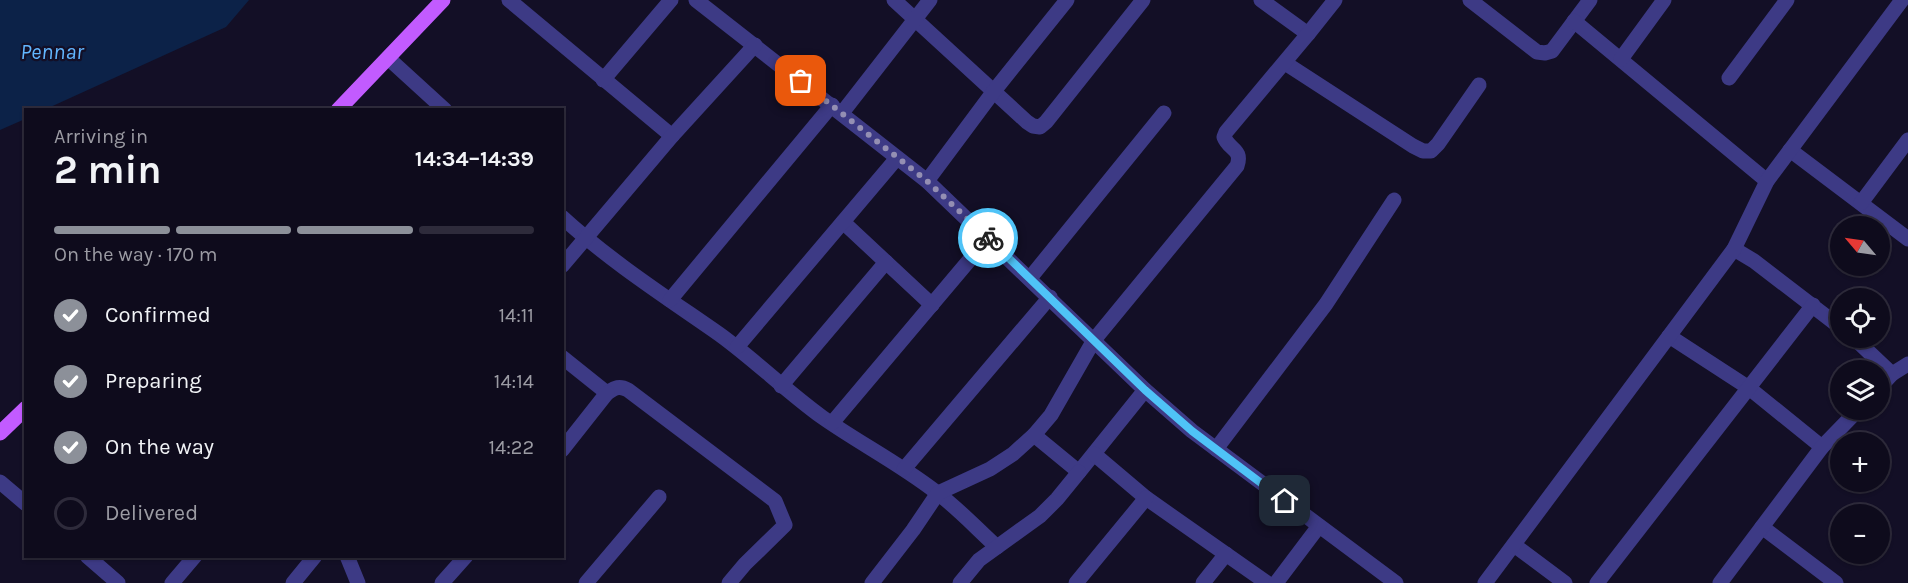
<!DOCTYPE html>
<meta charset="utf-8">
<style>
:root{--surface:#0e0b1c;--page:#1c1929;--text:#f1f3f6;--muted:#9b9ba3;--line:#2e2b3b;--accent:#8c9099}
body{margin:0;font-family:Karla,sans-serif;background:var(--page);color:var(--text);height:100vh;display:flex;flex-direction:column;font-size:22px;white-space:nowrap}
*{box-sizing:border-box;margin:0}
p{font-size:20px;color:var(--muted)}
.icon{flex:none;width:33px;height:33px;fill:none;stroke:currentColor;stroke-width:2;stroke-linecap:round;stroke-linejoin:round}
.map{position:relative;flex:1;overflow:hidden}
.sheet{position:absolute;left:24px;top:108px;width:540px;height:450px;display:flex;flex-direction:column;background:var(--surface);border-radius:0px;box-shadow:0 2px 4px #0004,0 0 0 2px var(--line)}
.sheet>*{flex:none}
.needle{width:39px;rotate:299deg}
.controls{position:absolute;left:1830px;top:216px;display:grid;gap:12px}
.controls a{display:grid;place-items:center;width:60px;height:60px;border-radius:50%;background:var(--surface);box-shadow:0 2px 4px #0004,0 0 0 2px var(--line);font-size:30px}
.pin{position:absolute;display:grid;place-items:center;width:51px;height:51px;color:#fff;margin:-26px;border-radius:12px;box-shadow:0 3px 9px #0006}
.courier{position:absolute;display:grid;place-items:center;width:60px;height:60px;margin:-30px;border:4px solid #4fc3f7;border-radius:50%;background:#fff;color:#222;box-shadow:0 2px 8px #0007}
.overview em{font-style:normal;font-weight:700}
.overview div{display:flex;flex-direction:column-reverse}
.overview{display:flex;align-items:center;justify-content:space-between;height:102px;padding:0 30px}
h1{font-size:39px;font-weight:700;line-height:45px}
.bar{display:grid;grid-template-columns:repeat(4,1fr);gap:9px 6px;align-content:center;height:72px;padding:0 30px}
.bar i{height:8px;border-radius:4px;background:var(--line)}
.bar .selected{background:var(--accent)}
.bar p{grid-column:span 4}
ol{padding:0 30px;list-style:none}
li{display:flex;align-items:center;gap:18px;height:66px}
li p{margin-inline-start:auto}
li .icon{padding:6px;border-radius:50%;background:var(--accent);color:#fff;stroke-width:4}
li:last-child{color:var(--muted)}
li i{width:33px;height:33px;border:3px solid var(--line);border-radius:50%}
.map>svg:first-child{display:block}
.water{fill:#0c2248}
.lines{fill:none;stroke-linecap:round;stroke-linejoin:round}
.minor{stroke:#3d3a85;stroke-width:15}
.major{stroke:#c25bff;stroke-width:15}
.done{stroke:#948fb3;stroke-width:6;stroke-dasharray:0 10.8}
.route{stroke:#4fc3f7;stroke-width:8}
.labels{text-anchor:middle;stroke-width:4.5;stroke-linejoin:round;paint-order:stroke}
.water-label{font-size:22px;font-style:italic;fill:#62b6ff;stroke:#130f26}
</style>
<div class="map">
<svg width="1908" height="583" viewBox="0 0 1908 583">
<rect width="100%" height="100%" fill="#130f26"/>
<polygon class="water" points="0,0 249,0 226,27 46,109 26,110 25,119 0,130"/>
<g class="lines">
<g class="minor">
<polyline points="509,0 672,136"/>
<polyline points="696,0 927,181 1145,390 1192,431 1396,583"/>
<polyline points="894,0 1027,122 1033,126 1040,127 1046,122 1143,0"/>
<polyline points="1261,0 1308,34"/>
<polyline points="1470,0 1537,52 1545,53 1552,51 1590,0"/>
<polyline points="1574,21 1767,181"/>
<polyline points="388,58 445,110"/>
<polyline points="1621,59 1664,0"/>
<polyline points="1285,63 1413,146 1423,151 1431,151 1438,144 1479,85"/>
<polyline points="1729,78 1787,0"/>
<polyline points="603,80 671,0"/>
<polyline points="842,113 930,0"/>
<polyline points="1790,150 1908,239"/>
<polyline points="927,181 994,91 1067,0"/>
<polyline points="1861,203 1908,140"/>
<path d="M562 217C610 261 666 297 719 334 755 360 786 391 822 417 859 443 900 464 936 492 958 508 977 529 997 547"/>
<polyline points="843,222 932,305"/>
<polyline points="1734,249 1754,261 1840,327"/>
<polyline points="562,266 672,136 755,45"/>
<polyline points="1030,278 1164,113"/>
<polyline points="670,300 832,105"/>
<polyline points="1669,336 1749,388 1822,447"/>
<polyline points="1854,338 1892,374 1908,364"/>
<polyline points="737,347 897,158"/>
<path d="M562 357 607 393C615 388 619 385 628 390L775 501 785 525 745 564 729 583"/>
<polyline points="781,386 886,262"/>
<polyline points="1880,387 1892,374"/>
<polyline points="832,423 988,238"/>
<polyline points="1034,435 1079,472 1145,390"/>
<polyline points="1216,449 1326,304 1394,200"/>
<polyline points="562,450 607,393"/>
<polyline points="1094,454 1146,498 1267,583"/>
<polyline points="904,469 1050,297"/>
<polyline points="0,482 26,504"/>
<polyline points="1762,527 1836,583"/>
<polyline points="1514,545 1565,583"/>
<polyline points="87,556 118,583"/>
<polyline points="347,556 358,583"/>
<polyline points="172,583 195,556"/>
<polyline points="293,583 315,556"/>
<polyline points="442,583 466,556"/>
<polyline points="586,583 659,497"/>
<path d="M872 583 913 530 938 493 990 469 1013 454 1034 435 1051 415 1094 340 1237 166C1243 149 1229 150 1224 137L1226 132 1308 34 1335 0"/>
<polyline points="960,583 979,560 1040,516 1057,499 1079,472"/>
<polyline points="1076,583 1146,498"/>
<polyline points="1203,583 1226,554"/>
<polyline points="1276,583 1319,526"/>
<polyline points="1485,583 1734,249 1767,181 1902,0"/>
<polyline points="1597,583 1813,305"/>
<polyline points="1720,583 1822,447 1858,410"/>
</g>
<g class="major">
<polyline points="338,110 443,0"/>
<polyline points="0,433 26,408"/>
</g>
</g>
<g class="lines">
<polyline class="done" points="801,81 927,181 988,238"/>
<polyline class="route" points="988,238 1145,390 1192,431 1285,501"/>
</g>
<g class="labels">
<g class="water-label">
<text x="52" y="59">Pennar</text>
</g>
</g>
</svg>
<div class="controls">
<a><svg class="needle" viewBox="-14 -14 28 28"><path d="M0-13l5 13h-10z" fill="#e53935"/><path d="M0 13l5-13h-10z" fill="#9b9ba3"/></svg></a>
<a><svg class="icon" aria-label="locate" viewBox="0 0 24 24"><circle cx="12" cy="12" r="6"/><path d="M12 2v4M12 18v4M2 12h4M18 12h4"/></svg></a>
<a><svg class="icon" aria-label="layers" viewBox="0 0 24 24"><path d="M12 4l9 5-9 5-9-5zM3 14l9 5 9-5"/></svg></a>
<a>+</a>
<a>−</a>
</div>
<div class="pin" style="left:801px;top:81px;background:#ea580c"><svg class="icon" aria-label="bag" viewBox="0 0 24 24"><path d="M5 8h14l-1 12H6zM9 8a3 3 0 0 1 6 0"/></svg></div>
<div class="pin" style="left:1285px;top:501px;background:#1f2937"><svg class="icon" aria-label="home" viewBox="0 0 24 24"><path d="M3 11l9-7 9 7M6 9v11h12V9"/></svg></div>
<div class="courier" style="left:988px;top:238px"><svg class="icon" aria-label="bike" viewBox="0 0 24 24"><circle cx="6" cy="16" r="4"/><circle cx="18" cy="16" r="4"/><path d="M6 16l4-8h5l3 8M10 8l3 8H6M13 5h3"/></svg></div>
<section class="sheet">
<div class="overview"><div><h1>2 min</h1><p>Arriving in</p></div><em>14:34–14:39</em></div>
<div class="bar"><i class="selected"></i><i class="selected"></i><i class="selected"></i><i></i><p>On the way · 170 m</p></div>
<ol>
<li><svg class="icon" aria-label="check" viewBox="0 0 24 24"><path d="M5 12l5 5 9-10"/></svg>Confirmed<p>14:11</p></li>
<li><svg class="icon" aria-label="check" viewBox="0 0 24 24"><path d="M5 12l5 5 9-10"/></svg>Preparing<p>14:14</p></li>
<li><svg class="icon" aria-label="check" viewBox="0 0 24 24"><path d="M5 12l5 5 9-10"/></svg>On the way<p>14:22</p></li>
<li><i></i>Delivered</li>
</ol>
</section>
</div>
